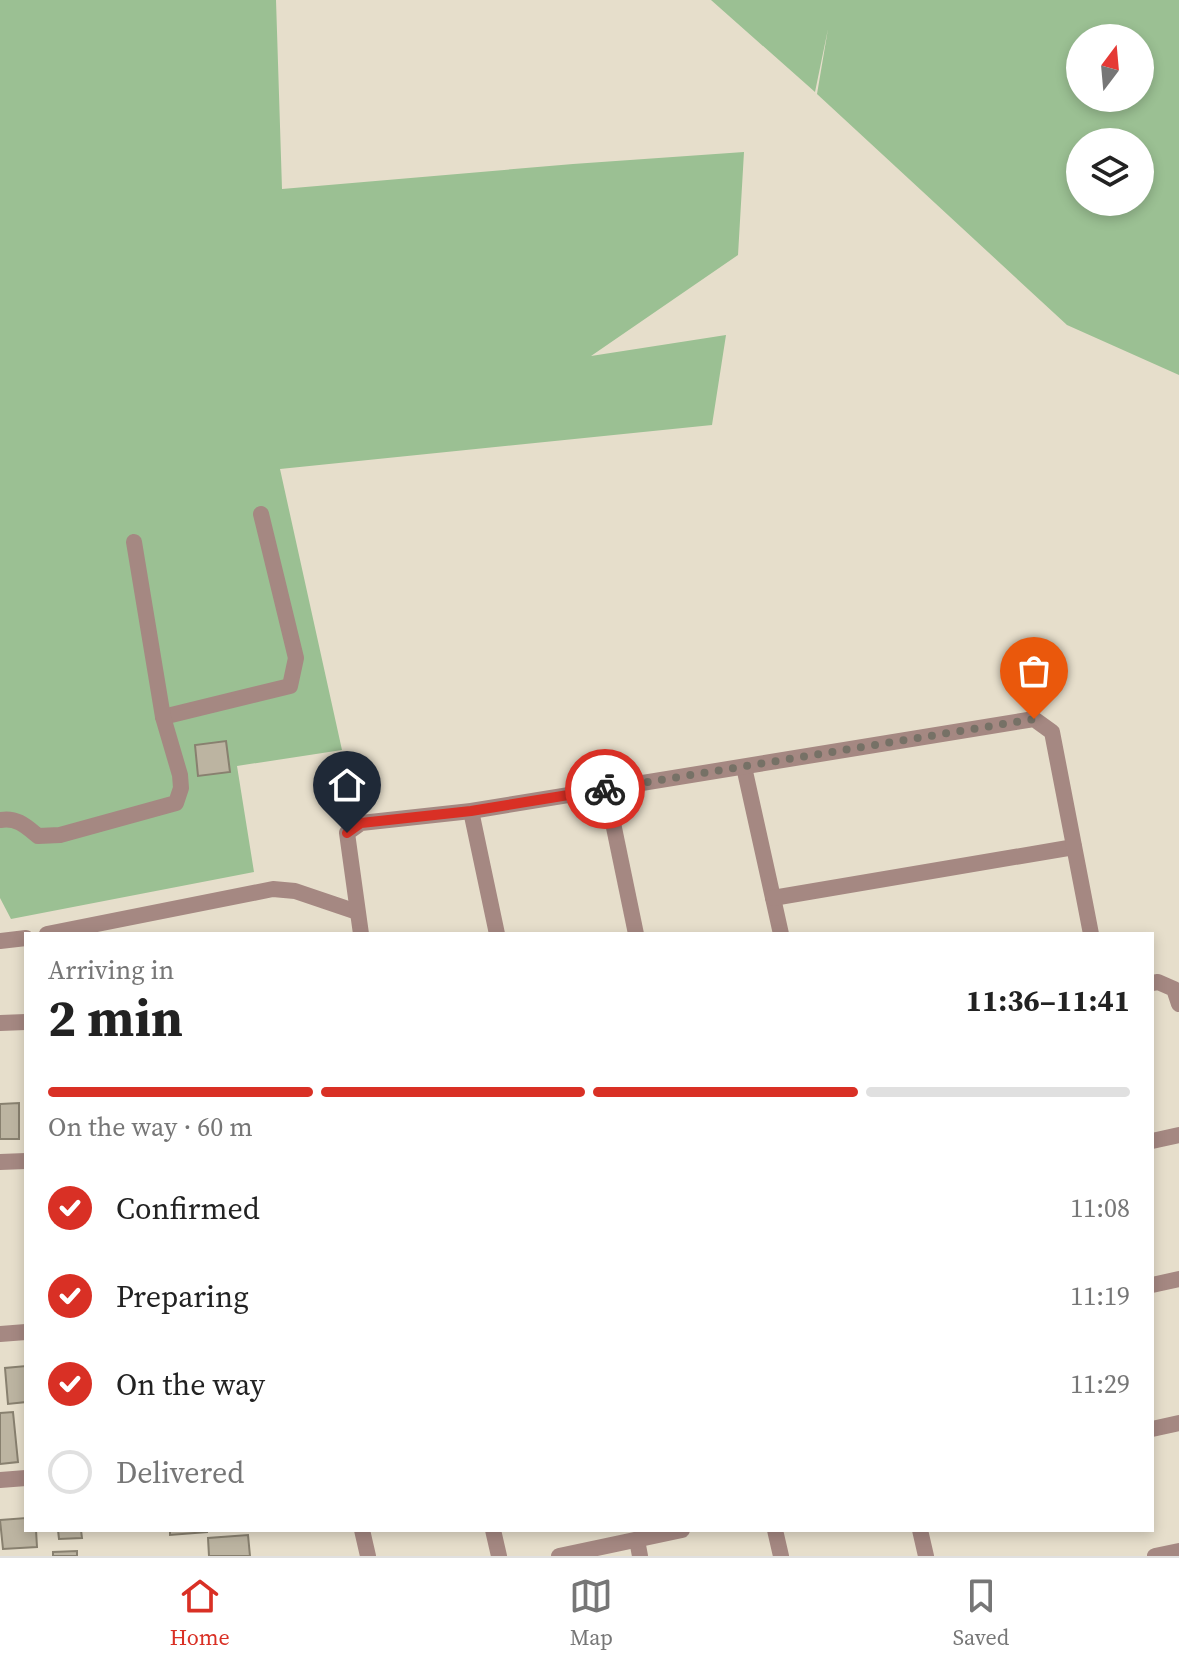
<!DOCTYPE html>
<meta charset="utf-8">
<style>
:root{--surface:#fff;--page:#f2f2f2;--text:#222;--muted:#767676;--line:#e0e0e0;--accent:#d93025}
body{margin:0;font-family:"Source Serif 4",serif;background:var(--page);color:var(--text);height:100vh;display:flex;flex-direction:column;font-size:30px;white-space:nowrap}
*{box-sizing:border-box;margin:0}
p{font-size:26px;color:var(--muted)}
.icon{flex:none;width:44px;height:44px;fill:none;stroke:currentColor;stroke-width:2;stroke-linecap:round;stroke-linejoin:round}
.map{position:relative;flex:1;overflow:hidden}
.details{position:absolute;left:24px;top:932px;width:1130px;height:600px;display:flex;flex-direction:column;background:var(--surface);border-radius:0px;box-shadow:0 4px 12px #0003}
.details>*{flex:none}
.needle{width:52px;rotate:16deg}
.controls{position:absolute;left:1066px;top:24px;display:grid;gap:16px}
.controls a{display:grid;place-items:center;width:88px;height:88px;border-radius:50%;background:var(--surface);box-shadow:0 4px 12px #0003;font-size:40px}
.pin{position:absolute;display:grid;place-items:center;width:68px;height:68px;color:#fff;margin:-82px -34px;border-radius:50% 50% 50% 0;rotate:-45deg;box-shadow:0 0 8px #0007}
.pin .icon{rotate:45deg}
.courier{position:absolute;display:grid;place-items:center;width:80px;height:80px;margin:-40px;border:6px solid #d93025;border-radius:50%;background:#fff;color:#222;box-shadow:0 2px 10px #0007}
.head em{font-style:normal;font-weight:700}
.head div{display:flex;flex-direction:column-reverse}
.head{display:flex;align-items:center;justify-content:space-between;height:136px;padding:0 24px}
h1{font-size:52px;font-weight:700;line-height:60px}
.bar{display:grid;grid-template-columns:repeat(4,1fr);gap:12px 8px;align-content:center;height:96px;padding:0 24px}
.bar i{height:10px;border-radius:6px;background:var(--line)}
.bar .selected{background:var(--accent)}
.bar p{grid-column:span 4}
ol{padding:0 24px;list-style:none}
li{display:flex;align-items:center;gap:24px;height:88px}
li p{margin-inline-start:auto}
li .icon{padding:8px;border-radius:50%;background:var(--accent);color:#fff;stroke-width:4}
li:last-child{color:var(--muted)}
li i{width:44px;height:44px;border:4px solid var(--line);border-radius:50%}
.tab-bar{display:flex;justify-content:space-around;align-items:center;height:112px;border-top:2px solid var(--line);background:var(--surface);font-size:22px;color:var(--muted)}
.tab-bar a{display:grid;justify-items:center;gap:4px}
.tab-bar .selected{color:var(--accent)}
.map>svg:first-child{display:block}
.green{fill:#9bc093;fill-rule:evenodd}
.building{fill:#bcb4a1;stroke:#88806f;stroke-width:2}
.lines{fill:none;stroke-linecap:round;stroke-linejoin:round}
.minor{stroke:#a58882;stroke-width:16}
.done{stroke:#767166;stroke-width:8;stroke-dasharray:0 14.4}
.route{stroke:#d93025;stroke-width:10}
</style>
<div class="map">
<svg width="1179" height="1556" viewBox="0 0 1179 1556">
<rect width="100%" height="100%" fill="#e6decb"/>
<g class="green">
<polygon points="0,0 276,0 282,189 573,164 744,152 738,255 591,356 726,335 712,425 280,469 342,750 237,766 254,872 11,919 0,898"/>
<path d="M711 0H1179V375L1067 325 817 94 828 29 815 92ZM1140 38V98H1080V38ZM1140 142V202H1080V142Z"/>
</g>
<g class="building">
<polygon points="226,741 230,772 198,776 195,745"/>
<polygon points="19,1103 19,1139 0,1139 0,1104"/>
<polygon points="26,1366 26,1402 8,1404 5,1368"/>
<polygon points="13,1412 18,1462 0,1464 0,1413"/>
<polygon points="26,1518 26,1530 36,1530 37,1547 3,1549 0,1520"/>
<polygon points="58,1530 81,1530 82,1538 59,1539"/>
<polygon points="170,1530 207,1530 207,1532 170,1535"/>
<polygon points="248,1535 250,1556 209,1556 208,1538"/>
<polygon points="77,1551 77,1556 53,1556 53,1552"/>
</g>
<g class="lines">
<g class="minor">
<polyline points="163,717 290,686 296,658 261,514"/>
<polyline points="744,767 781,934"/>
<polyline points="606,789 636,934"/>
<polyline points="471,811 497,934"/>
<path d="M0 820C17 817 26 826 38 836L60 835 176 803 181 788 180 775 163 717 134 542"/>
<polyline points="773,898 1074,847"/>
<polyline points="47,934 273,889 295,891 357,912"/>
<polyline points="361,934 347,833 361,823 471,811 1034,719 1052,732 1091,934"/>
<polyline points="0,941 26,938"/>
<polyline points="1152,983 1158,982 1174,989 1179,1004"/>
<polyline points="0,1023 26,1022"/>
<polyline points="1152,1141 1179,1135"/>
<polyline points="0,1162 26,1161"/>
<polyline points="1152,1285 1179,1279"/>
<polyline points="0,1334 26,1332"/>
<polyline points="1152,1429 1179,1423"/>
<polyline points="0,1480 26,1478"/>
<polyline points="362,1530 368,1556"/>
<polyline points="493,1530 499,1556"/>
<polyline points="775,1530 781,1556"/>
<polyline points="920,1530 926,1556"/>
<polyline points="637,1540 640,1556"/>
<polyline points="559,1556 682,1530"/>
<polyline points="1155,1556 1179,1551"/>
</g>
</g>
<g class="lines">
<polyline class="done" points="605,789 1034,719"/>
<polyline class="route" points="347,833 361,823 471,811 605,789"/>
</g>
</svg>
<div class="controls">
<a><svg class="needle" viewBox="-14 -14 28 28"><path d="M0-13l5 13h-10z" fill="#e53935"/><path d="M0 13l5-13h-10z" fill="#767676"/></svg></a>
<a><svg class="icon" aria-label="layers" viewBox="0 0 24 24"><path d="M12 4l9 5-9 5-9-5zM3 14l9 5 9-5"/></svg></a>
</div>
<div class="pin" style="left:1034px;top:719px;background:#ea580c"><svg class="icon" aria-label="bag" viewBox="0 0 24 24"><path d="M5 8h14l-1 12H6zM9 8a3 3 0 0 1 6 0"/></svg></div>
<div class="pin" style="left:347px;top:833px;background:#1f2937"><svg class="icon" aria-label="home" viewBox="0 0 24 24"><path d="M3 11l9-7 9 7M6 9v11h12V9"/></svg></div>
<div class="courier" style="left:605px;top:789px"><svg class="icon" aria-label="bike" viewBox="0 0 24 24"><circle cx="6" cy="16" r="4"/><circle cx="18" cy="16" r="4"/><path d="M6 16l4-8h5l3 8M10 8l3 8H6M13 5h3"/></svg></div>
<section class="details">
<div class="head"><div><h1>2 min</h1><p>Arriving in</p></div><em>11:36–11:41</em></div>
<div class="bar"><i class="selected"></i><i class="selected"></i><i class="selected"></i><i></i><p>On the way · 60 m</p></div>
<ol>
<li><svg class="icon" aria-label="check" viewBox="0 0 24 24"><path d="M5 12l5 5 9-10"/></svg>Confirmed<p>11:08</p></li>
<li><svg class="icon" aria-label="check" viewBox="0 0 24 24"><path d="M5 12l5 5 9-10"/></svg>Preparing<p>11:19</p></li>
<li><svg class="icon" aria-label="check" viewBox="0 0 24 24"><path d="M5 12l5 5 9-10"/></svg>On the way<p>11:29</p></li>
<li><i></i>Delivered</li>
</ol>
</section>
</div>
<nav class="tab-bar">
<a class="selected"><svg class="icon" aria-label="home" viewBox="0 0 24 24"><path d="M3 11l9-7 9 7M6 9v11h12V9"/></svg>Home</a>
<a><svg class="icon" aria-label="map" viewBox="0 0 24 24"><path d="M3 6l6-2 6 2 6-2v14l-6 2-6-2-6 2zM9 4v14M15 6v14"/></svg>Map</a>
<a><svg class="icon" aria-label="saved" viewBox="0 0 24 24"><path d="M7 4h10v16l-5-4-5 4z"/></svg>Saved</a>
</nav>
